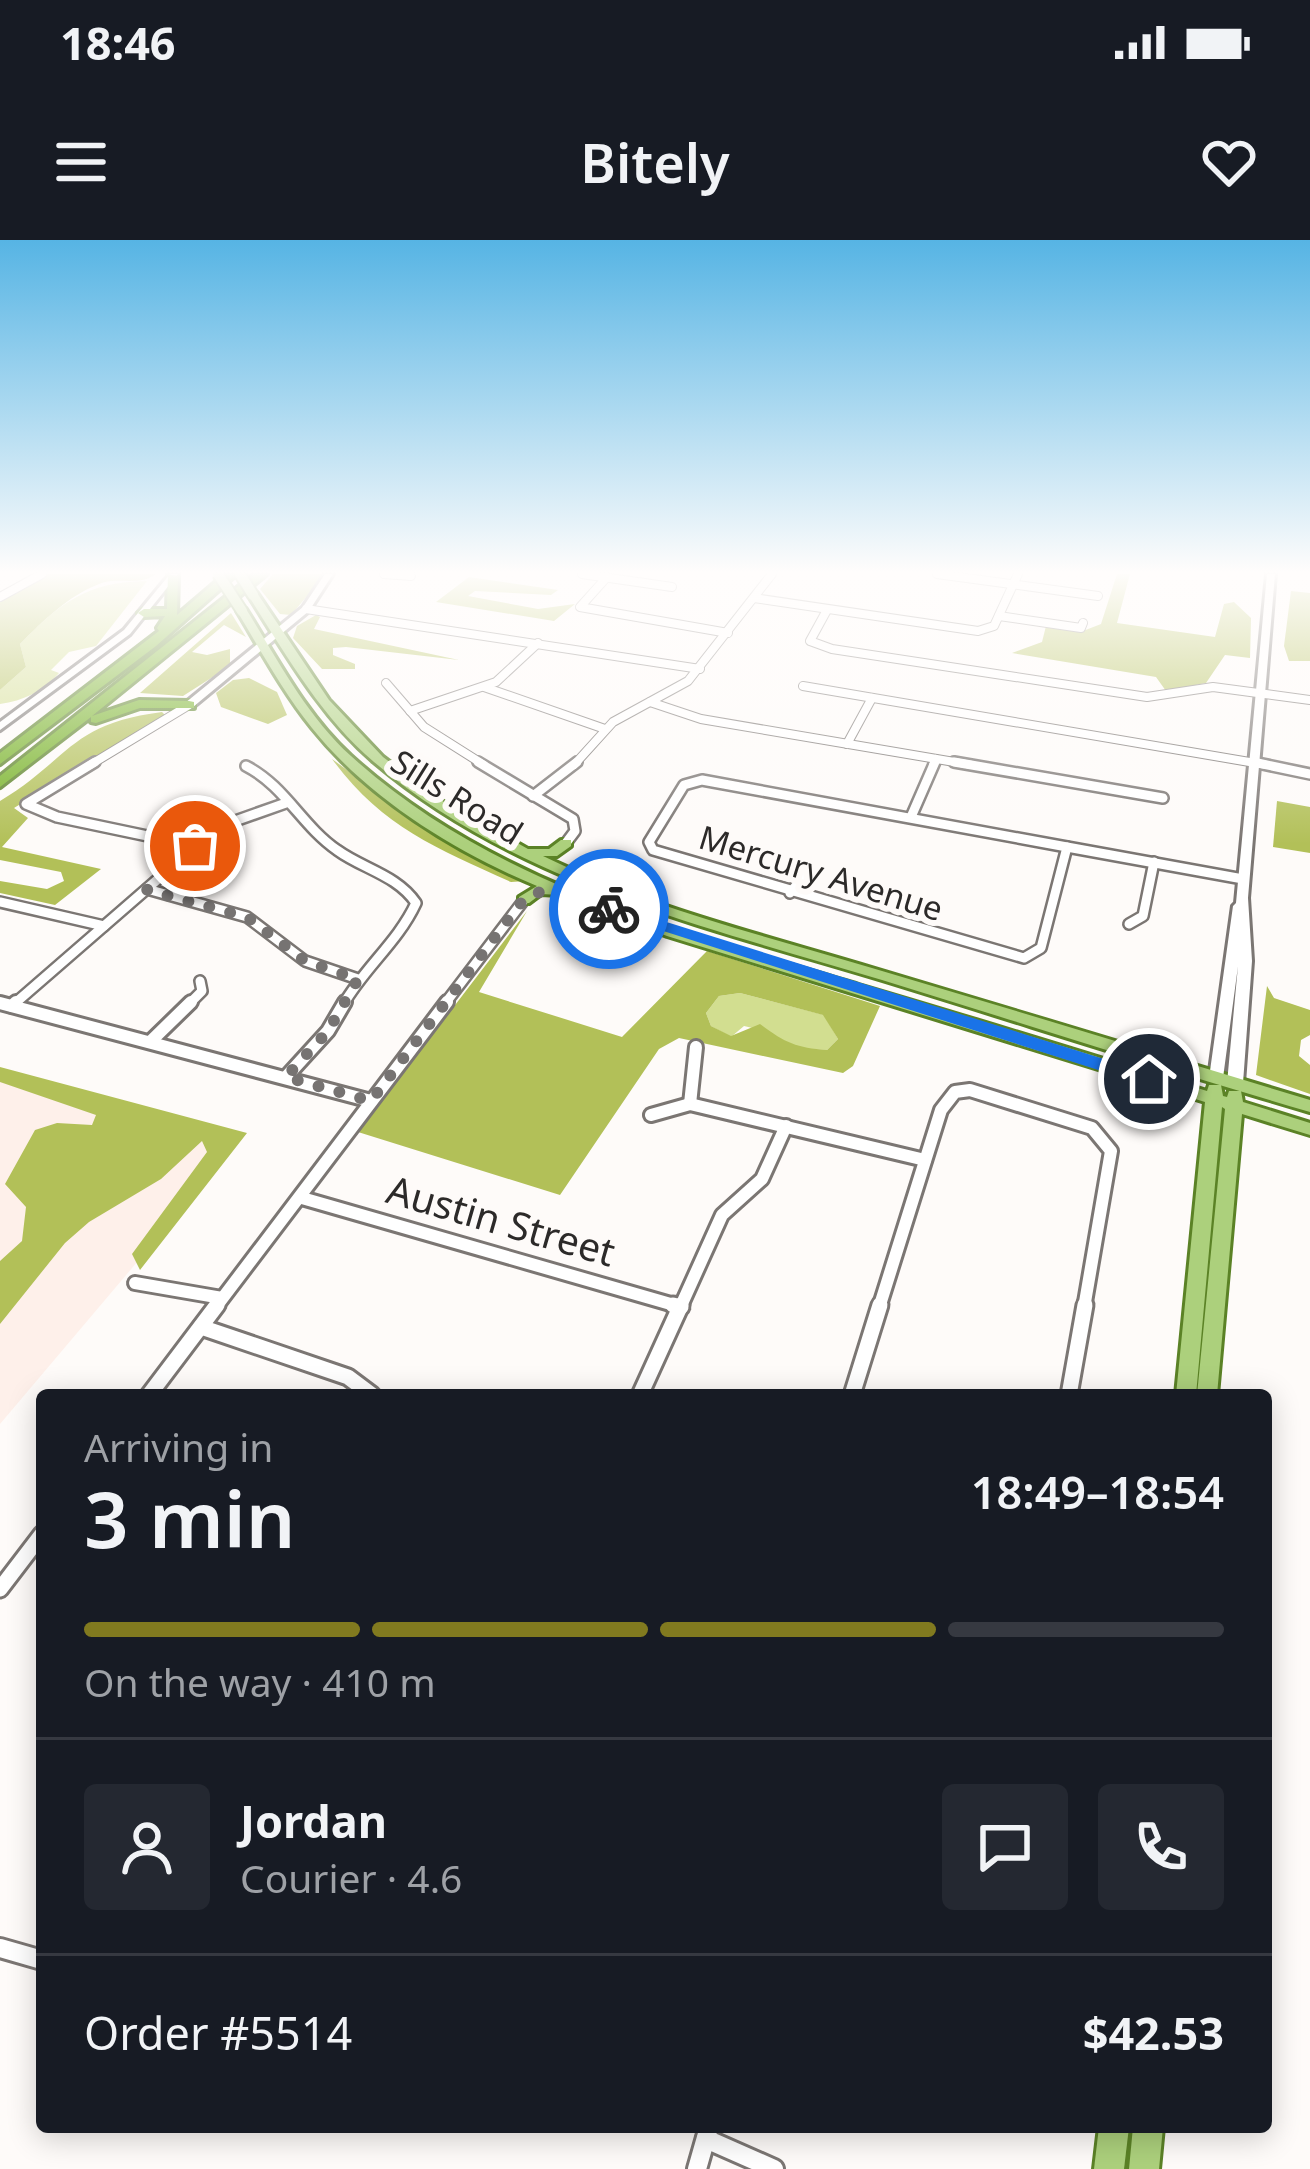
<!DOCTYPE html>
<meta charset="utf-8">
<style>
:root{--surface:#171b24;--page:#242831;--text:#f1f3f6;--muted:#9ea1a6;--line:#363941;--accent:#817a1f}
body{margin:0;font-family:"Noto Sans",sans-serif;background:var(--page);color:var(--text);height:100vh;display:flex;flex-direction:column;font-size:45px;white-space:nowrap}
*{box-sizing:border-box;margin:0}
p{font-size:39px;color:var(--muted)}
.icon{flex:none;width:66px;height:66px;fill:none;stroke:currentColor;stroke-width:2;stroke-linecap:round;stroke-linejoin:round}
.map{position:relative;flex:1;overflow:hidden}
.details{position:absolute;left:36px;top:1149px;width:1236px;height:744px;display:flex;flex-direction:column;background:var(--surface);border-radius:12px;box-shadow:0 6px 30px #0003}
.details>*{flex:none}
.pin{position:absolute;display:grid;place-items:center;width:102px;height:102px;color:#fff;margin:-51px;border:6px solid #fff;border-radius:50%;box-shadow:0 3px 12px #0007}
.courier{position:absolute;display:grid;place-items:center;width:120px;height:120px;margin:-60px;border:9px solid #1a73e8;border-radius:50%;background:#fff;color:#222;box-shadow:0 3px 15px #0007}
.summary em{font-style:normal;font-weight:600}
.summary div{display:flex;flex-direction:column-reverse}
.summary{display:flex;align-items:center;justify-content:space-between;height:204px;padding:0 48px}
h1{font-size:78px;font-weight:600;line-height:90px}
.bar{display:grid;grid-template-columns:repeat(4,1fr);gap:18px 12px;align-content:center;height:144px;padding:0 48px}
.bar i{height:15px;border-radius:9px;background:var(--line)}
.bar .current{background:var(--accent)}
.bar p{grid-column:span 4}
.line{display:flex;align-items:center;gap:30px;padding:0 48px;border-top:3px solid var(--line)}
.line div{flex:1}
.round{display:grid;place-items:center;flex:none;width:126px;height:126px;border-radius:12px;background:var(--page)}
.status{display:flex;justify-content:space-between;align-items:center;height:84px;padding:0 60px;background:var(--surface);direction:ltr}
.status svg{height:33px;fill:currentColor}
header{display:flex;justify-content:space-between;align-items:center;height:156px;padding:0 48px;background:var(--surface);font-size:54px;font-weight:600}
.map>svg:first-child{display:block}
.built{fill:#fef0ea}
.green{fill:#d2de90}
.forest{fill:#b2c058;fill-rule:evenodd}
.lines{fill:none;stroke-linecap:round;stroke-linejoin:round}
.street-far4-casing{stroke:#7b7673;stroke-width:10}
.street-far3-casing{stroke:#7b7673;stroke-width:14}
.street-far2-casing{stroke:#7b7673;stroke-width:18}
.street-far1-casing{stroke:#7b7673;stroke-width:21}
.street-casing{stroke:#7b7673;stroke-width:24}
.secondary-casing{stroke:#7b7673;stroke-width:6}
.primary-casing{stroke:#5b8226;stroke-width:6}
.highway-casing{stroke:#5b8226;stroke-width:6}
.street-far4{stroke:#fff;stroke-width:8}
.street-far3{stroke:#fff;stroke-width:9}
.street-far2{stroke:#fff;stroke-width:12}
.street-far1{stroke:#fff;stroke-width:15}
.street{stroke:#fff;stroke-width:18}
.secondary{fill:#fff;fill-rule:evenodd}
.primary{fill:#acd07c;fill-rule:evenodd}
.highway{fill:#75b125;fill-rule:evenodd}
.primary-bridge-casing{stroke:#5b8226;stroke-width:14;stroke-linecap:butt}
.primary-bridge{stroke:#acd07c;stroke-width:10}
.route{fill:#1a73e8}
.done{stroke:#767372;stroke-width:12;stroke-dasharray:0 21.6}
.labels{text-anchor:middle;stroke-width:12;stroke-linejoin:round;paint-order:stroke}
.far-street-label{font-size:33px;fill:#2c2a29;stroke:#fefbf9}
.street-label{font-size:39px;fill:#2c2a29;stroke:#fefbf9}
</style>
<div class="status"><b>18:46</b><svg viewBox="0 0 49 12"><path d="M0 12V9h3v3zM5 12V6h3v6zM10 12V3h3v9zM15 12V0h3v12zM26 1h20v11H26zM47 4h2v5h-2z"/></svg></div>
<header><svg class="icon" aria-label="menu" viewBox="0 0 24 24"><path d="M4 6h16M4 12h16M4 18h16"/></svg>Bitely<svg class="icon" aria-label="heart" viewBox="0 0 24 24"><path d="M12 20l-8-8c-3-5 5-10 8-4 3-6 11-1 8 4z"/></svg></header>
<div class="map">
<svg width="1310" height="1929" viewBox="0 0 1310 1929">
<rect width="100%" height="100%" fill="#fefbf9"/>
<polygon class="built" points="0,836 242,898 0,1184"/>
<g class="green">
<path d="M147 341 96 406 69 412 51 430 59 433C44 451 23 461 0 464V450L26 427 20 404C61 362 87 342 147 341Z"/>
<path d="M740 753 824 775 838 799 827 810C814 809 794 810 783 804 767 796 763 790 744 786L731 797 711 786 706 773 719 756Z"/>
</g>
<g class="forest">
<path d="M46 334H156C139 347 118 336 99 344 68 356 43 381 20 404L26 427 0 450V361Z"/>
<polygon points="273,334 324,334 324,336 291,375 280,374 260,349"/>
<polygon points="1117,334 1130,334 1117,383 1215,397 1224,364 1234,362 1251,378 1250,418 1225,415 1206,443 1166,451 1156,437 1012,413 1042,402 1046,386 1083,391 1101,384"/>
<polygon points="469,337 558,350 551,355 475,351 468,356 538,369 575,364 554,381 436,362"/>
<polygon points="1291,351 1310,353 1310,421 1289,421 1284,406"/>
<polygon points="231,373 246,397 224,385 192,412 207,415 230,409 230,426 183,456 140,453"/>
<polygon points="316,375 320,377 314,389 459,420 346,407 333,408 333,415 355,424 355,429 322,429 293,398 297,386"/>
<polygon points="249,438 277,452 287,475 268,484 221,467 216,453 233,440"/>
<path d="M162 472 165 475 14 568 28 578 2 607 101 629 55 665 0 653V641L47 649 64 641 61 632 0 620V561C70 519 69 484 162 472Z"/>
<path d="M332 519 433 593 526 641 511 642C436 608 382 587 332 519Z"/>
<polygon points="1277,561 1310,567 1310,613 1273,607"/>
<path d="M527 671 479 752 622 797 707 711 880 766 853 826 843 833 679 798 659 809 560 955 358 892ZM740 753 823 775 838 799 827 810C796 808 784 802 760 784L731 796 711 786 706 773 719 756Z"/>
<polygon points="1267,746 1274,758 1310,770 1310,795 1301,800 1299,816 1310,825 1310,854 1256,835"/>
<polygon points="0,827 247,893 140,1030 132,1014 207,912 202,901 161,939 89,982 65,1003 0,1084 0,1021 22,1001 26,967 5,944 35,890 57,883 92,885 96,875 0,842"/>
</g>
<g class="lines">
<defs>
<g id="street-far4">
<polyline points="384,334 411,336"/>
<polyline points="582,334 672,347"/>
<polyline points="937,334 1098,356"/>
<polyline points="607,337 580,367 728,393"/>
<polyline points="0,357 42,334"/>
<polyline points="754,358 978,391 994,386 1018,334"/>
<polyline points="306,369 700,429"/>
<polyline points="827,370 810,401 832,409 1147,457 1213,447 1310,460"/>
<polyline points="999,376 1081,388 1083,383"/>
<polyline points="386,443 424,487 484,525"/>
<polyline points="803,446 1267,525"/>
<polyline points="484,447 605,489"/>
<polyline points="650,462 701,479 972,525"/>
<polyline points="410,471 496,442 538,403"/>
<polyline points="847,504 872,458"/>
<polyline points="90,525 189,465"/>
<polyline points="574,525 613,482 688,441 772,334"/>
<polyline points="933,525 936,519"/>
</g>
<g id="street-far3">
<polyline points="95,522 26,564 57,577 195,606"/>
<polyline points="478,522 573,579 575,591 566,603"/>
<polyline points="954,522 1163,558"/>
<polyline points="1253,522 1310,534"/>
<path d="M246 526C285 546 302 586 337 610 363 629 397 635 416 663 398 702 364 728 343 765"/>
<polygon points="702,540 1067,607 1041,708 1024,718 653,610 649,602 684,545"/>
<polyline points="533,556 577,522"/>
<polyline points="911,577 935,522"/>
<polyline points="1067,607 1243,639"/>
<polyline points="147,649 247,677 305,721 358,739"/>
<polyline points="790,653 810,628"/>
<polyline points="0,662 104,686"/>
<polyline points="1129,684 1143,676 1154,622"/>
<polyline points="0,763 8,765"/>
<polyline points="13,765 218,587 286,563"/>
<polyline points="188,765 202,751 200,741"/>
<polyline points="444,765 524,660"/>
</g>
<g id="street-far2">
<polyline points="0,763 371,861"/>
<polyline points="12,766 16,762"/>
<polyline points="151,801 191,762"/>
<polyline points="286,837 328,791 345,762"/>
<polyline points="690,864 696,807"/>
<polyline points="651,875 690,864 925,920"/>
<polyline points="302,958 681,1067"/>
<polyline points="135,1043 222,1058"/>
<polyline points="215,1068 447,762"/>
<polyline points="680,1068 722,975 762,939 786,886"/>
<polyline points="879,1068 941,870 955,852 970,850 1092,888 1111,911 1084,1068"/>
</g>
<g id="street-far1">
<polyline points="673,1065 681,1067"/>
<polyline points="201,1087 348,1137 372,1155"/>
<polyline points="149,1155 217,1065"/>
<polyline points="640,1155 681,1065"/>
<polyline points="852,1155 880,1065"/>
<polyline points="1069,1155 1085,1065"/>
<polyline points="0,1349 42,1294"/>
</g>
<g id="street">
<polyline points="0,1708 42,1720"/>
<polyline points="706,1899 774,1929"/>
<polyline points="697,1929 709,1887"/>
</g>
<g id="secondary">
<polygon points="170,334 178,334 130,394 0,490 0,482 124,390"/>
<polygon points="325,334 333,334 309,371 193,467 185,467 185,463 303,367"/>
<polygon points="1267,334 1275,334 1248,658 1252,721 1243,843 1235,848 1227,843 1238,726 1223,838 1216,843 1209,838 1233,666 1236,663"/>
</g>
<g id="primary">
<path d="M249 353H257L329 460 383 517 437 558 528 609H549L561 600H571V606L557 616H543C647 667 762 695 872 728 1018 771 1164 816 1310 860V872C1167 830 1025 784 882 740 707 687 517 644 374 522 321 477 285 413 248 355Z"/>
<path d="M238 369H246C278 420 306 475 351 516 492 644 682 692 859 745 975 779 1091 815 1207 851L1209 845H1221L1223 856 1227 857 1229 851H1241L1243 862 1310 883V895L1242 874 1217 1155H1197L1225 869 1222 867 1196 1155H1176L1205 862 667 696 560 655 541 654 529 663H519V657L537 646C455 612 368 558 312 488 283 452 261 411 237 371Z"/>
<polygon points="1099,1887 1129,1887 1124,1929 1094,1929"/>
<polygon points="1133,1887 1163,1887 1159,1929 1129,1929"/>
</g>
<g id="highway">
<polygon points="168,334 178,336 177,375 225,334 237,334 156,406 0,524 0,513 159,391 157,388 165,376 144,377 138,373 144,369 167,369"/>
<polygon points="254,334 267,334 92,476 139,460 189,461 194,462 194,468 140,468 96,483 91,482 91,477 0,547 0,536"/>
</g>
</defs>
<use href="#street-far4" class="street-far4-casing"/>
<use href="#street-far3" class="street-far3-casing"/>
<use href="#street-far2" class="street-far2-casing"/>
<use href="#street-far1" class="street-far1-casing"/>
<use href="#street" class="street-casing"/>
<use href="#secondary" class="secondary-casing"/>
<use href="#primary" class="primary-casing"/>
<use href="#highway" class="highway-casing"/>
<use href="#street-far4" class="street-far4"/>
<use href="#street-far3" class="street-far3"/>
<use href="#street-far2" class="street-far2"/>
<use href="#street-far1" class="street-far1"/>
<use href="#street" class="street"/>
<use href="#secondary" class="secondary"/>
<use href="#primary" class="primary"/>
<use href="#highway" class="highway"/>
<defs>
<g id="primary-bridge">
<polyline points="218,334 242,371"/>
<polyline points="240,334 253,355"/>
</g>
</defs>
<use href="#primary-bridge" class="primary-bridge-casing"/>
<use href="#primary-bridge" class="primary-bridge"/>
</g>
<linearGradient id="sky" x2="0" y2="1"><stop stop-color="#56b4e4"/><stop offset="0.55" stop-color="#fffdfc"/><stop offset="1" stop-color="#fffdfc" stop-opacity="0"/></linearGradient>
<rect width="1310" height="604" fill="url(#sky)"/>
<polygon class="route" points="609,664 1155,835 1158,839 1142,844 604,672"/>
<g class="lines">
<polyline class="done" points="195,606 147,650 247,677 305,721 358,739 328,791 286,837 371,861 524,659 547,649 609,669"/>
</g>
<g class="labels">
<g class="far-street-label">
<text transform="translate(457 557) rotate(32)" y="12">Sills Road</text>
<text transform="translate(821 633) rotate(17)" y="12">Mercury Avenue</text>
</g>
<g class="street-label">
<text transform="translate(501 981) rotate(16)" y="14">Austin Street</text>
</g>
</g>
</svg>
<div class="pin" style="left:195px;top:606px;background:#ea580c"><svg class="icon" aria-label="bag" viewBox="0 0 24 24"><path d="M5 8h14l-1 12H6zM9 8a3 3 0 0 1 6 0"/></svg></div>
<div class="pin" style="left:1149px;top:839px;background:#1f2937"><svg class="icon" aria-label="home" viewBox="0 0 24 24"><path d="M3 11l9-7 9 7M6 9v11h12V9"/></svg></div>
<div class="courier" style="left:609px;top:669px"><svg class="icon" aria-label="bike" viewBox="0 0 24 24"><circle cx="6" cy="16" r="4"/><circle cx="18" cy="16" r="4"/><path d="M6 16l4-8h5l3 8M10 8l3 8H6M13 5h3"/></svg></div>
<section class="details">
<div class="summary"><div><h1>3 min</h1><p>Arriving in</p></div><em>18:49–18:54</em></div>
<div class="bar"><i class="current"></i><i class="current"></i><i class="current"></i><i></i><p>On the way · 410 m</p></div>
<div class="line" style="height:216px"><a class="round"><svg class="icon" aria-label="person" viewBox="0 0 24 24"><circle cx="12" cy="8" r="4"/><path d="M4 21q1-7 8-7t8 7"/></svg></a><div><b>Jordan</b><p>Courier · 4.6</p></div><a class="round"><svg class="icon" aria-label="chat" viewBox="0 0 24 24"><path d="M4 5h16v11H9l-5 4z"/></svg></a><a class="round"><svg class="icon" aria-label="phone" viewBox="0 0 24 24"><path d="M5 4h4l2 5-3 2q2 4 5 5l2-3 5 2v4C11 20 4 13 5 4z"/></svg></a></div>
<div class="line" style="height:156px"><div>Order #5514</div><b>$42.53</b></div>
</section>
</div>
